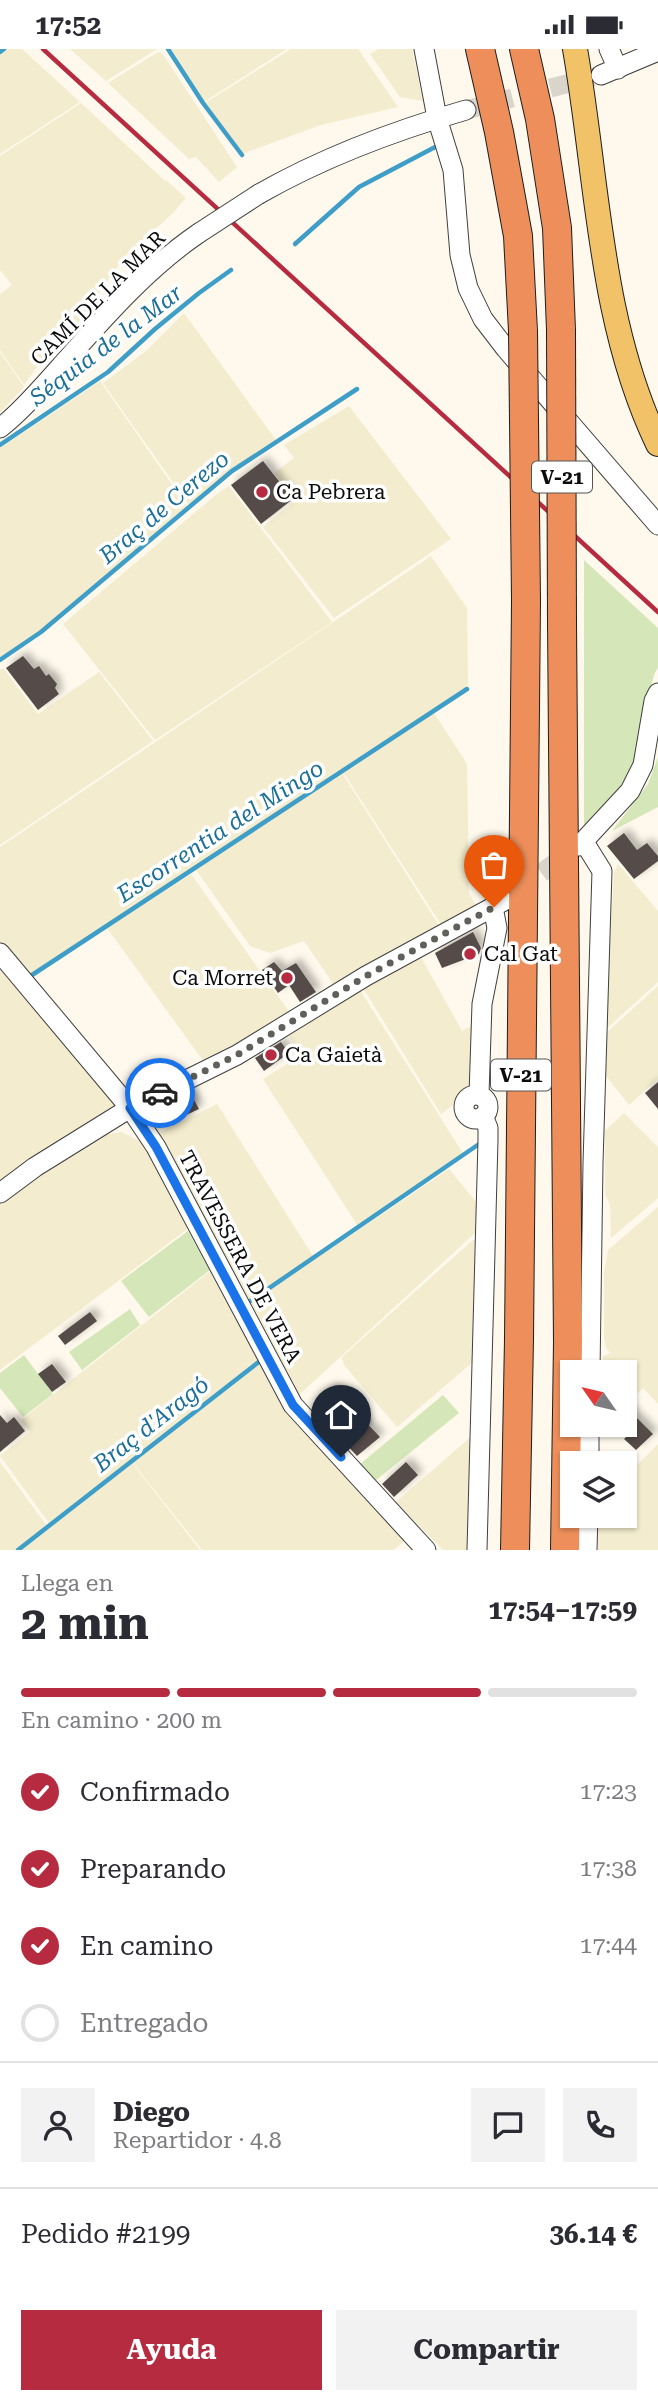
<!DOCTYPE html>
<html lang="es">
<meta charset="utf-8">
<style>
:root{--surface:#fff;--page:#f2f2f3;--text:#2b2b33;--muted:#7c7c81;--line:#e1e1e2;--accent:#b62b40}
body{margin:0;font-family:"Roboto Serif",serif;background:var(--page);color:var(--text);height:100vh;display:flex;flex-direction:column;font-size:26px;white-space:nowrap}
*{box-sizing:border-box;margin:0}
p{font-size:23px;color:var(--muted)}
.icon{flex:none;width:38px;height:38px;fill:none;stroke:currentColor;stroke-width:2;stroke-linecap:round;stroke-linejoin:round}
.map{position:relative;height:1501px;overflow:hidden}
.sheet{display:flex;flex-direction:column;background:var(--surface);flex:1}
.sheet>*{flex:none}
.needle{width:46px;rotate:304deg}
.tools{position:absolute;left:560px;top:1311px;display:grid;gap:14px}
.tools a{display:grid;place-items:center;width:77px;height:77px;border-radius:0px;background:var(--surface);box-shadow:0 2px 5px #0004;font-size:35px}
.pin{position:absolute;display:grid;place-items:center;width:60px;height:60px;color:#fff;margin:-72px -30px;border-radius:50% 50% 50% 0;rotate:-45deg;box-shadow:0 0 7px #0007}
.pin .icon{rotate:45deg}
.courier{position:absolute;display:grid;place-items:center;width:70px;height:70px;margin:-35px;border:5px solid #1a73e8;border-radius:50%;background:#fff;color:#222;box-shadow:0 2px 9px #0007}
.headline em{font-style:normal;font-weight:700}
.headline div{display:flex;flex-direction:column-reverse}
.headline{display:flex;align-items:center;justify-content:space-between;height:119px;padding:0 21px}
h1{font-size:46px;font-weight:700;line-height:52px}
.bar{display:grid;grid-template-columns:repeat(4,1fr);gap:10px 7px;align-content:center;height:84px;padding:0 21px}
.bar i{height:9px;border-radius:5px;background:var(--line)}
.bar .on{background:var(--accent)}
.bar p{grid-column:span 4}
.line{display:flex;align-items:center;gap:18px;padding:0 21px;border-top:2px solid var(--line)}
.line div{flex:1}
.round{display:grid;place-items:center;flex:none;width:74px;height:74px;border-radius:0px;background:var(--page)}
ol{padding:0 21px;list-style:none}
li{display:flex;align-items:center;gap:21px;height:77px}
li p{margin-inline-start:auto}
li .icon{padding:7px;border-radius:50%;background:var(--accent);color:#fff;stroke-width:4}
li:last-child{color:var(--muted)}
li i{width:38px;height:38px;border:4px solid var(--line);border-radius:50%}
.button{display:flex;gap:14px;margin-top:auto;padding:14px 21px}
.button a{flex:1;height:80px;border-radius:0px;background:var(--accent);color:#fff;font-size:28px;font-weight:700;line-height:80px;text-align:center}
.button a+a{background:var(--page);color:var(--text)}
.status{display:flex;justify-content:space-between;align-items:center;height:49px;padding:0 35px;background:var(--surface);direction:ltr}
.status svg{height:19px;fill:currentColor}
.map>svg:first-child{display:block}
.farmland{fill:#f3ecce}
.green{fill:#d5e7b8}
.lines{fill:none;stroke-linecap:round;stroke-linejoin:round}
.stream{stroke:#3e9ec7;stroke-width:4.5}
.building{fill:#544c49;filter:url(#shadow)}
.minor-tunnel{stroke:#dad5ca;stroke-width:19;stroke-dasharray:19 10;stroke-linecap:butt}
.minor-casing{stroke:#3f3f3f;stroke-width:21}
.major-casing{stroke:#1d1d1d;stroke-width:26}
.highway-casing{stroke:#1d1d1d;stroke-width:30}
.minor{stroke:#fff;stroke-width:19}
.major{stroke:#f2c268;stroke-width:24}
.highway{stroke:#ee8f5b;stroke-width:28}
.rail{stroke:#b62b40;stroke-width:4.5}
.minor-bridge-casing{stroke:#3f3f3f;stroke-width:21;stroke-linecap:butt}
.highway-bridge-casing{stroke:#1d1d1d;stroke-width:30;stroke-linecap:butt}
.minor-bridge{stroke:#fff;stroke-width:19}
.highway-bridge{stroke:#ee8f5b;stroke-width:28}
.done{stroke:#615f5a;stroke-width:7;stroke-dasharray:0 12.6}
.route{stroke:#1a73e8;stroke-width:9}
.poi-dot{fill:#b62b40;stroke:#fff;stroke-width:2.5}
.labels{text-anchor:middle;stroke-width:7;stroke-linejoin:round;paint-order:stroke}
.shield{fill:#fff;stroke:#555;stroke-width:2}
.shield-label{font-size:19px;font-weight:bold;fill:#0c0c0c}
.street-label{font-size:21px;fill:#0c0c0c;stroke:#fff}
.poi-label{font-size:21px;fill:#0c0c0c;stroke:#fff;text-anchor:start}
.water-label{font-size:23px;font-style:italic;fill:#1c6f98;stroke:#fff}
</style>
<div class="status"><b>17:52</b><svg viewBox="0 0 49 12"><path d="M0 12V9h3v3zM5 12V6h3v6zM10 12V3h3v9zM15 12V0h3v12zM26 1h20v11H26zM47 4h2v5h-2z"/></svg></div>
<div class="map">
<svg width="658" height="1501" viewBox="0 0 658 1501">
<defs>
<filter id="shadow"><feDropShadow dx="5" dy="-5" stdDeviation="3.5" flood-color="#0004"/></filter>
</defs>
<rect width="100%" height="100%" fill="#fef9ec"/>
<g class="farmland">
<polygon points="7,0 22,0 80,53 0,105 0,5"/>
<polygon points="70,0 157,0 106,32"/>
<polygon points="171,0 287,0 204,53"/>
<polygon points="291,0 358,0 398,58 321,76 242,105 205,54"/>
<polygon points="379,0 412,0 423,52 400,48 370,5"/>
<polygon points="158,3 162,4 237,118 219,133 196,108 189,110 108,34"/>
<polygon points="81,54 164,131 163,132 166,131 186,149 172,165 125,207 76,277 71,271 24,336 0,301 0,245 12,236 0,221 0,107"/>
<polygon points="184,264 276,391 231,421 189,456 103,334 146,302"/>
<polygon points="0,303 24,338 0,364"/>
<polygon points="100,332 187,457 40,582 0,609 0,399"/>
<polygon points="349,357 451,490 334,569 263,478 295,452 274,424 294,409 284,396"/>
<polygon points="229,437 332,573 155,691 63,575 218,444"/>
<polygon points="431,507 467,559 468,637 143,851 141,849 142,852 29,926 0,893 0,798"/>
<polygon points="3,619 38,665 99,623 153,692 0,796 0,621"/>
<polygon points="434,664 467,715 469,844 477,858 442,877 343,723"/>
<polygon points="342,724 440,878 370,913 334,936 304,892 270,904 250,897 196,821"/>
<polygon points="618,815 658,862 658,933 604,982 614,824"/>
<polygon points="191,825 290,964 239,996 204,1013 107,879"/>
<polygon points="421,908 462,982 472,976 474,1034 460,1051 441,1065 363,939"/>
<polygon points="0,916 117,1054 13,1121 0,1131"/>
<polygon points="658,937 658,1030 629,1056 603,1023 605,985"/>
<polygon points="360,941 464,1106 358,1177 263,1030 301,1006 289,987"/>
<polygon points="217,1055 313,1207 245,1253 153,1087"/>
<polygon points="624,1064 658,1098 658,1149 611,1189 610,1156 605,1145 605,1082"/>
<polygon points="121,1083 140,1092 149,1103 190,1178 0,1321 0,1153 28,1131 102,1086"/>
<polygon points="449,1120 477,1154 475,1184 299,1346 247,1256"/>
<polygon points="658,1158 658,1355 643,1339 625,1356 625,1323 603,1323 603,1307 611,1304 606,1299 604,1288 604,1223 608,1201"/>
<polygon points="473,1191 476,1191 474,1312 397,1378 344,1316 342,1308"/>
<polygon points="213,1220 236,1260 232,1263 258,1311 49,1474 0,1407 30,1383 21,1371"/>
<polygon points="262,1313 292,1366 309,1388 407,1490 393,1501 202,1501 133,1414"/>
<polygon points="473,1386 470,1501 443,1501 396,1453"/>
<polygon points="658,1395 658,1501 598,1501 599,1467 625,1466 625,1428"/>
<polygon points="0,1413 47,1477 15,1501 0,1501"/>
<polygon points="132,1414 200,1501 20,1501 49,1480"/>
</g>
<g class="green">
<polygon points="584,511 658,579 658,618 654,626 642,674 633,724 584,781"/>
<polygon points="658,708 658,758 612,782 648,735"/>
<polygon points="188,1182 210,1221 149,1268 121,1232"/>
<polygon points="130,1260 140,1276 82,1321 69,1303"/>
<polygon points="24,1306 53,1345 23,1368 0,1339 0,1324"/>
<polygon points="443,1346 459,1364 375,1432 359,1416"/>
</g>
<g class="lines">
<g class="stream">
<polyline points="168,0 203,54 242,106"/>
<polyline points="0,3 4,0"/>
<polyline points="295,195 359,138 439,96"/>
<polyline points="0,396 108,323 155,280 199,244 231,221"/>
<polyline points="0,611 41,583 232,422 357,340"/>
<polyline points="28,927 29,928 467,640"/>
<polyline points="246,1255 482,1093"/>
<polyline points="18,1501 260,1312 259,1309"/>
</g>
</g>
<g class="building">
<polygon points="263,412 293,450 261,475 231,436"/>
<polygon points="23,607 34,620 39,617 46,627 49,625 57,635 55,639 59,645 38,661 6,619"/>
<polygon points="624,784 637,801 647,794 658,807 658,812 634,830 607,797"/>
<polygon points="473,883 481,899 479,905 442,919 435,904"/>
<polygon points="274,913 282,922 296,914 316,943 300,953 289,936 278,944 262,921"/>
<polygon points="281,993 289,1004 264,1022 255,1009"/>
<polygon points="658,1033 658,1060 645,1044"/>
<polygon points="190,1043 199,1060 158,1079 148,1064"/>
<polygon points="90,1263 97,1272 65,1296 58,1287"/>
<polygon points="52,1315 66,1333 52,1343 38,1325"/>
<polygon points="333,1339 380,1388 357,1407 344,1393 343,1389 325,1371 333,1363 321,1349"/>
<polygon points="625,1357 653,1385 636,1401 624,1390 627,1387 616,1376 625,1376"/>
<polygon points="0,1366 7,1374 14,1368 25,1382 0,1403"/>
<polygon points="406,1413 418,1426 394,1448 382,1435"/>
</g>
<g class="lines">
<g class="minor-tunnel">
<polyline points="466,61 593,28"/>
<polyline points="518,841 570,803"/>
</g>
<defs>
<g id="minor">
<polyline points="424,0 437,69 453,121 460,206 468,239 483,270 506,300 658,476"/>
<polyline points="609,0 618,20"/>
<polyline points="601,26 658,2"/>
<path d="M259 145C324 108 393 82 466 61"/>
<path d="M0 379C22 362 41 339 60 318 103 270 146 220 199 184"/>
<polyline points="584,793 602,822 593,1114 590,1323"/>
<polyline points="579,797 630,742 643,716 654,652 658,644"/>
<polyline points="0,904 130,1059 156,1098 293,1356 426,1501"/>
<polyline points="479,1046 482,955 497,879 493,858"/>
<circle cx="476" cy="1058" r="12"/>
<polyline points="0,1144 35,1118 130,1059 237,1006 366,927 504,852"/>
<polyline points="589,1414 589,1376"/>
<polyline points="477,1501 488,1091 488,1079 483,1067"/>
<polyline points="587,1501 588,1466"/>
</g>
<path id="major" d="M575 0C598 131 599 273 658 395"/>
<g id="highway">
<polyline points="480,0 499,83 518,187 523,282"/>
<polyline points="524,0 540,70 557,179 561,281"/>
<polyline points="562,574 568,1293 565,1501"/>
<polyline points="515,1501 519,1290 526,552"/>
</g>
</defs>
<use href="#minor" class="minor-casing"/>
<use href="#major" class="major-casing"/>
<use href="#highway" class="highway-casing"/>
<use href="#minor" class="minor"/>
<use href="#major" class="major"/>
<use href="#highway" class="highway"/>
<polyline class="rail" points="43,0 658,563"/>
<defs>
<polyline id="minor-bridge" points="199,184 259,145"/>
<g id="highway-bridge">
<polyline points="561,281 562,574"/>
<polyline points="523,282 526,552"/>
</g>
</defs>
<use href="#minor-bridge" class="minor-bridge-casing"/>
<use href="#highway-bridge" class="highway-bridge-casing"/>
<use href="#minor-bridge" class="minor-bridge"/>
<use href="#highway-bridge" class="highway-bridge"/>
</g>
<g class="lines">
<polyline class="done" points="160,1044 237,1006 366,927 494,858"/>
<polyline class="route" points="160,1044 130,1059 156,1098 293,1356 341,1408"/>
</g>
<g class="poi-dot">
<circle cx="262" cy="443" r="7"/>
<circle cx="470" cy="905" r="7"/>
<circle cx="287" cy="929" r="7"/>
<circle cx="271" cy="1006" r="7"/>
</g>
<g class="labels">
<g class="shield">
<rect x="532" y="412.5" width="60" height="31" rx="5"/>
<rect x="491" y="1010.5" width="60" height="31" rx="5"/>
</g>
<g class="shield-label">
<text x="562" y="435">V-21</text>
<text x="521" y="1033">V-21</text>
</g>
<g class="street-label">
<text transform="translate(98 249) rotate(-45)" y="7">CAMÍ DE LA MAR</text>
<text transform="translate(240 1208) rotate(62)" y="7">TRAVESSERA DE VERA</text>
</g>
<g class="poi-label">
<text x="276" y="450">Ca Pebrera</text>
<text x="484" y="912">Cal Gat</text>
<text x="273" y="936" text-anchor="end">Ca Morret</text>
<text x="285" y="1013">Ca Gaietà</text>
</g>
<g class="water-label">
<text transform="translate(106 296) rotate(-37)" y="8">Séquia de la Mar</text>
<text transform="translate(164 458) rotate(-40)" y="8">Braç de Cerezo</text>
<text transform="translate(220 782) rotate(-33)" y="8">Escorrentia del Mingo</text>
<text transform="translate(151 1375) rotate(-38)" y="8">Braç d'Aragó</text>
</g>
</g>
</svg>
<div class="tools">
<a><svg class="needle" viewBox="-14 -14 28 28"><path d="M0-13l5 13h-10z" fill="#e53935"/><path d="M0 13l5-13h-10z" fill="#7c7c81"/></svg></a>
<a><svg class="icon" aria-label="layers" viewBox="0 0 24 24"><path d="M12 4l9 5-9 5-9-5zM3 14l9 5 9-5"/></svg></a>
</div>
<div class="pin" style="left:494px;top:858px;background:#ea580c"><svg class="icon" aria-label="bag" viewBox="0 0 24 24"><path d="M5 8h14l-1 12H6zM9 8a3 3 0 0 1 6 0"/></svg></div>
<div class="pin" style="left:341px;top:1408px;background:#1f2937"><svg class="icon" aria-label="home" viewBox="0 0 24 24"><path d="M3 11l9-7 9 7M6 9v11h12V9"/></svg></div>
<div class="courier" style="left:160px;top:1044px"><svg class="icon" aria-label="car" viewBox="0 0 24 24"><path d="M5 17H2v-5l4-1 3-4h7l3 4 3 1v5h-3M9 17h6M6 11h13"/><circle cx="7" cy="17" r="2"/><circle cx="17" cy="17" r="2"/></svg></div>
</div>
<section class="sheet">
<div class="headline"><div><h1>2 min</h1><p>Llega en</p></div><em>17:54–17:59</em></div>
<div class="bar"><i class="on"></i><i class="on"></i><i class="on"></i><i></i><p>En camino · 200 m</p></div>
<ol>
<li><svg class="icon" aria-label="check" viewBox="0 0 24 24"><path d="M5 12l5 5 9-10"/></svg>Confirmado<p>17:23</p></li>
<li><svg class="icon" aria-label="check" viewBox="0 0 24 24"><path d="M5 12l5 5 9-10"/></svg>Preparando<p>17:38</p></li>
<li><svg class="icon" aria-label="check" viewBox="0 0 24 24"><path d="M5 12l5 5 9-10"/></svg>En camino<p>17:44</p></li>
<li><i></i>Entregado</li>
</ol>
<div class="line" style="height:126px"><a class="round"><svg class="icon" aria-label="person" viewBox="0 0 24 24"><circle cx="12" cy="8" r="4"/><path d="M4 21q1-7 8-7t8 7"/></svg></a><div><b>Diego</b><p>Repartidor · 4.8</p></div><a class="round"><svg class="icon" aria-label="chat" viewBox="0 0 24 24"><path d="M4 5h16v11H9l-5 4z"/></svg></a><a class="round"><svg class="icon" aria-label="phone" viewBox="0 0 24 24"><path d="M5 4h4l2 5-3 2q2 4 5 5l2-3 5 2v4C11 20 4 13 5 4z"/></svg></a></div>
<div class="line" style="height:91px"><div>Pedido #2199</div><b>36.14 €</b></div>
<div class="button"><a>Ayuda</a><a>Compartir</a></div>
</section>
